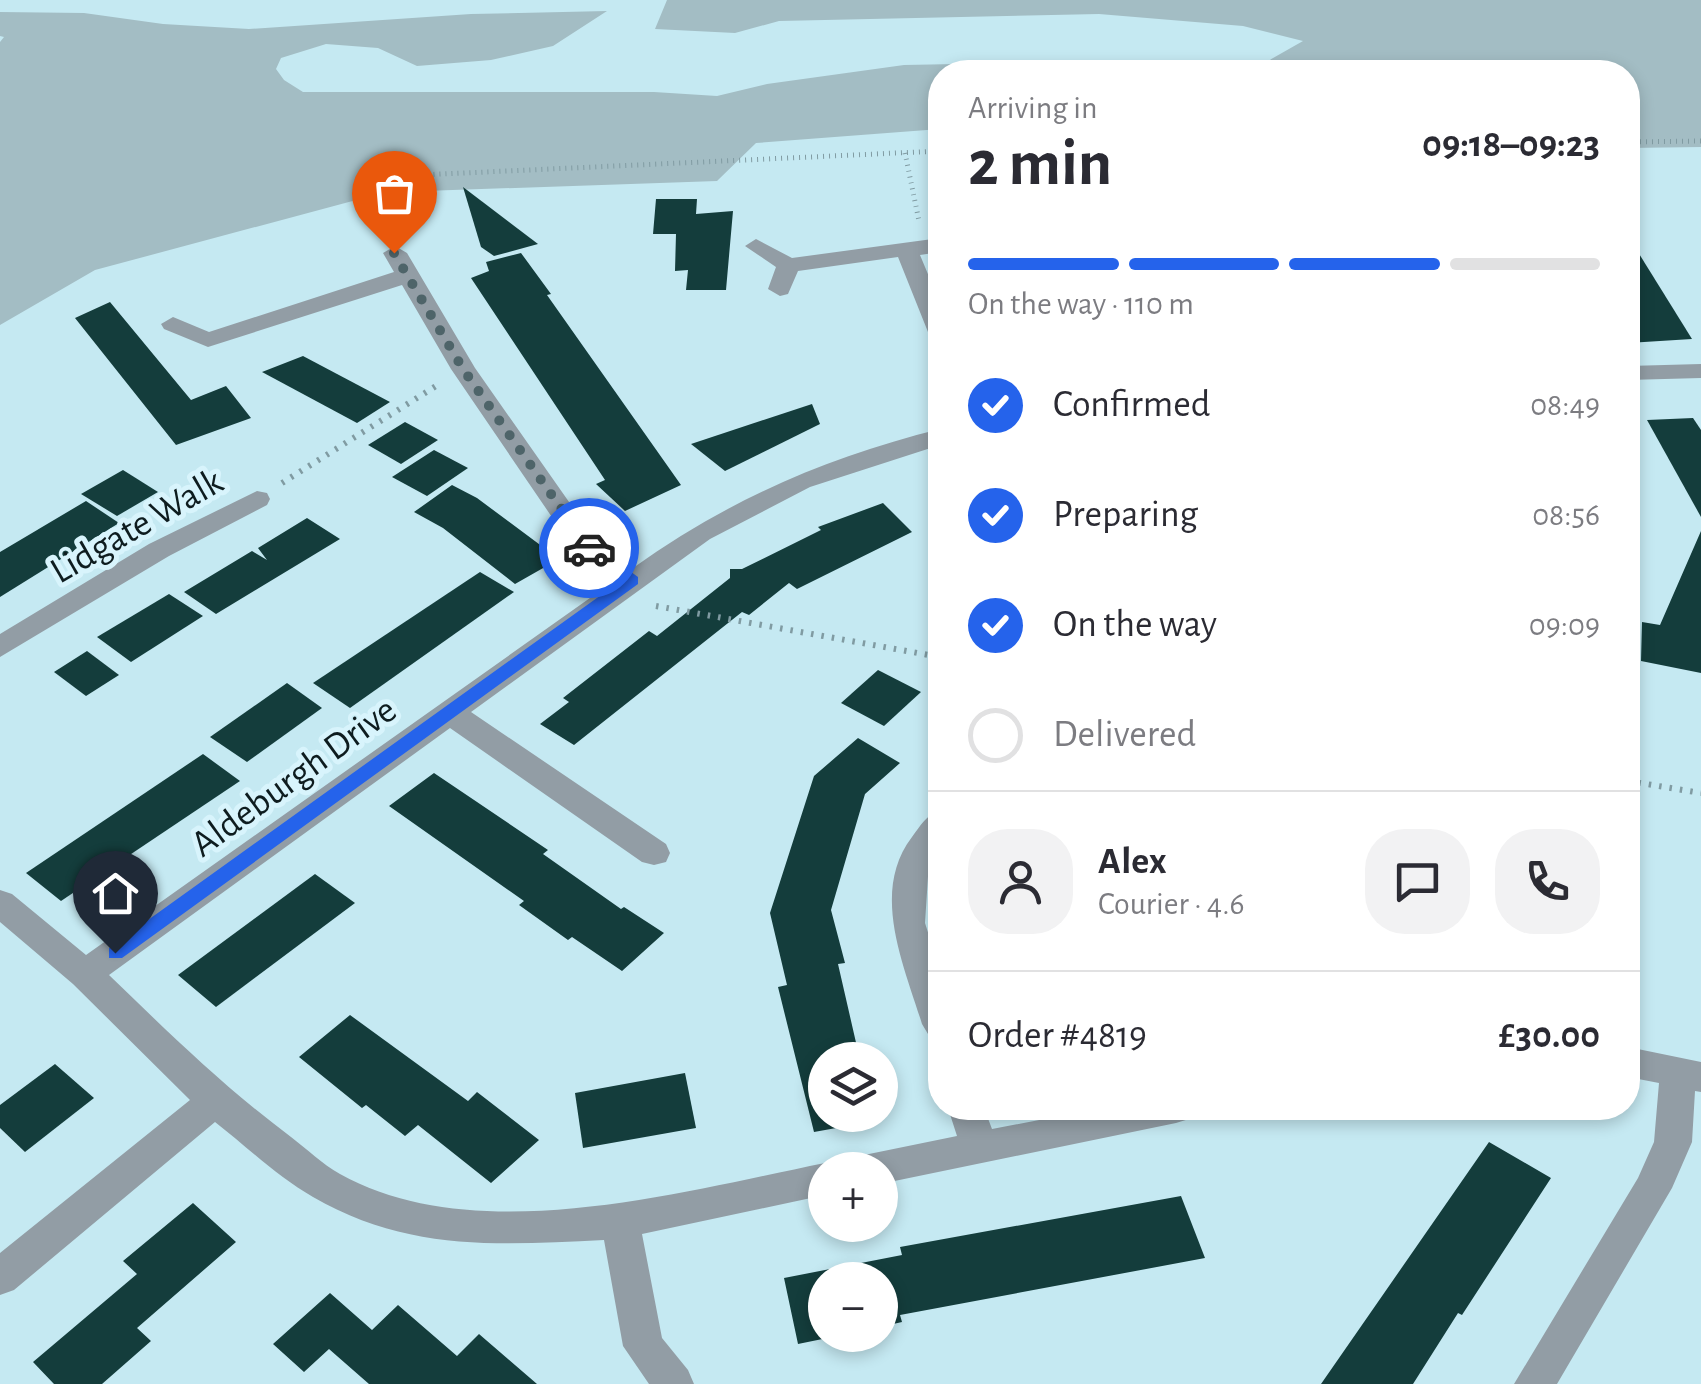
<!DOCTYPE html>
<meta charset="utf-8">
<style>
:root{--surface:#fff;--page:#f2f2f3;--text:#2b2b33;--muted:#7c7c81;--line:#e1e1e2;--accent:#2563eb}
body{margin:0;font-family:"Alegreya Sans",sans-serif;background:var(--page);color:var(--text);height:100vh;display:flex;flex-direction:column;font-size:38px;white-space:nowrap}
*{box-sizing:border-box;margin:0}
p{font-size:32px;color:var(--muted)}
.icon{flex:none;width:55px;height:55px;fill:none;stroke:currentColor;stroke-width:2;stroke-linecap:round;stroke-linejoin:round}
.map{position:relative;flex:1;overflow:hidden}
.panel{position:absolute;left:928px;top:60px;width:712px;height:1060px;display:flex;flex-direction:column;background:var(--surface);border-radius:40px;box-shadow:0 5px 15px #0003}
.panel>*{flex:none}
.buttons{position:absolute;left:808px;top:1042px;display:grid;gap:20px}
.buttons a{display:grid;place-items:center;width:90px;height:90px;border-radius:50%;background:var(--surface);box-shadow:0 5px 15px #0003;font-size:50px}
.pin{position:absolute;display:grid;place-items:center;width:85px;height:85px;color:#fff;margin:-102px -42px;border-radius:50% 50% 50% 0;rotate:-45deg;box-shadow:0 0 10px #0007}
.pin .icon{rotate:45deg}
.courier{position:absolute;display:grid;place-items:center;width:100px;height:100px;margin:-50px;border:8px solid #2563eb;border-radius:50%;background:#fff;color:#222;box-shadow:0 2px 12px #0007}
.summary em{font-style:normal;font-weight:700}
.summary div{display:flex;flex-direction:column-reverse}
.summary{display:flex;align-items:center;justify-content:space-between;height:170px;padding:0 40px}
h1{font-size:65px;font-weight:700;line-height:75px}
.bar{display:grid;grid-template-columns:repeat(4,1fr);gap:15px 10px;align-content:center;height:120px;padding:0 40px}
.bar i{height:12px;border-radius:8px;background:var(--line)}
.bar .on{background:var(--accent)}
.bar p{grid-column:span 4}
.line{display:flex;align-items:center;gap:25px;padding:0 40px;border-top:2px solid var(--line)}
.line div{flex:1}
.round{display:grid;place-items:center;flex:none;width:105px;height:105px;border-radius:40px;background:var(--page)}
ol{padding:0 40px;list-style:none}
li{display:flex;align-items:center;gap:30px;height:110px}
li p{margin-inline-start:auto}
li .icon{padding:10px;border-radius:50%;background:var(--accent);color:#fff;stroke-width:4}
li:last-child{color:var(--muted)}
li i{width:55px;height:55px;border:5px solid var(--line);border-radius:50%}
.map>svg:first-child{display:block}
.green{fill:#a3bdc4}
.building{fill:#143d3c}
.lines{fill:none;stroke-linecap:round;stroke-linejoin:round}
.path-far1{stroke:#809ba2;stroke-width:5;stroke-dasharray:1 5;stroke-linecap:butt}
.path{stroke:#809ba2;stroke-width:6;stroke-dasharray:2.5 8;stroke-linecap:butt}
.street{fill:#929da5;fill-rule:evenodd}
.route{fill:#2563eb}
.done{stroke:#4e6469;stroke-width:10;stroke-dasharray:0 18}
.labels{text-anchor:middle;stroke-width:10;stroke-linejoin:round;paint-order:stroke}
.street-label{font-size:38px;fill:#0e1c1f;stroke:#d8f4fc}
</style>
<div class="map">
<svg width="1701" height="1384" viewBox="0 0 1701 1384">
<rect width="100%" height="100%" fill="#c5e9f2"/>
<g class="green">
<polygon points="667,0 1701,0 1701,147 1628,148 1628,72 1136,72 1261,65 1303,41 1243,26 1099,14 779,21 735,33 655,29"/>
<polygon points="607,11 553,46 491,60 417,66 378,48 326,44 281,58 276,69 284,80 303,92 654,92 717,96 767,84 904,65 1009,63 1083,72 940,72 940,129 756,143 717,181 395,192 360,199 95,270 0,325 0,42 4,37 0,36 0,12 84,13 163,24 249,29 471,14"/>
</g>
<g class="building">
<polygon points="463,187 538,244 494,256 481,247"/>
<polygon points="656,199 697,199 696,214 733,211 726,290 686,290 688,270 675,271 676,234 653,234"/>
<polygon points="1628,236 1692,339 1628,343"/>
<polygon points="521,253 551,294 547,295 681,485 625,511 596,484 605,480 471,278 489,271 486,262"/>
<polygon points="110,302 191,400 226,386 251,418 176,445 75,318"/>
<polygon points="303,356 390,402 357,423 262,372"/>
<polygon points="812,404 820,424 725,471 691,444"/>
<polygon points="1693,418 1701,430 1701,517 1647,420"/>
<polygon points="405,422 438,440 401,464 368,445"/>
<polygon points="434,450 468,468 427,496 392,477"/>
<polygon points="123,470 158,492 117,516 81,494"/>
<polygon points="452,485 477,498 559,559 515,584 443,528 414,512"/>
<polygon points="86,501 119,523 0,597 0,552"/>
<polygon points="883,503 912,532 797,589 789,583 749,615 742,612 574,745 540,724 569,702 563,698 649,631 657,636 730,578 730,569 742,569 821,530 818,527"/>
<polygon points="307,518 340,539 216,614 184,592 252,551 267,560 258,548"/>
<polygon points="1701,531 1701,673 1641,661 1642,622 1660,625"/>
<polygon points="480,572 514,592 350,708 313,683"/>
<polygon points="169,594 203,616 131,662 97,637"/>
<polygon points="87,651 119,675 86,696 54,672"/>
<polygon points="878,670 921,692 884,726 841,703"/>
<polygon points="287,683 322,708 247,762 210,737"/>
<polygon points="858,738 900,763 865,794 831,910 845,963 838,964 860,1060 825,1060 825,1115 874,1115 875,1121 814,1132 778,987 787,985 770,913 814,776"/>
<polygon points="203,754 240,781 61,901 26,873"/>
<polygon points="434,773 548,850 543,854 621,909 624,907 664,933 622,971 572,937 568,940 519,905 524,901 389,806"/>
<polygon points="315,874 355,903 216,1007 178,975"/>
<polygon points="350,1015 468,1101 477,1092 539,1140 491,1183 418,1125 405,1136 366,1105 362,1108 299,1057"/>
<polygon points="55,1064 94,1098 25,1152 0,1128 0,1105"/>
<polygon points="685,1073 696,1128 583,1148 575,1093"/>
<polygon points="1489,1142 1551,1178 1462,1315 1458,1313 1413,1384 1321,1384"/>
<polygon points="1181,1196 1205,1258 900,1315 902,1322 880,1327 880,1280 825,1280 825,1335 842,1335 798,1344 784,1278 902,1255 900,1247"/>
<polygon points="193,1203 236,1242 137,1328 151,1341 102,1384 54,1384 33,1362 137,1274 123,1261"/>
<polygon points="330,1293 372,1330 398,1305 457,1356 479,1334 537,1384 369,1384 329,1349 304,1372 273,1344"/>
</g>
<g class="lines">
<g class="path-far1">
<polyline points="1628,142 1701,141"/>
<polyline points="905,153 919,221"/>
<polyline points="381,231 358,192 377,177 940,151"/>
</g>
<g class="path">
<polyline points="282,483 436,386"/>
<polyline points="656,606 940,657"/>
<polyline points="1628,781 1701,793"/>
</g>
<g class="street">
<polygon points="940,238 940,252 920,255 940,303 940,339 928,332 898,257 798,271 788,294 780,296 768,289 776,267 745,246 756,239 792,258"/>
<path d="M395 246 407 253 475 368 595 539 633 568C728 500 827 457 940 429V445L810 487 710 539 471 712 666 844 670 853 666 862 654 865 642 862 450 728 109 975C168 1032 225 1088 291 1137 307 1149 322 1164 340 1174 476 1250 681 1192 825 1163L838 1167 825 1170V1195L642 1234 662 1338 688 1370 694 1384H649L623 1346 604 1240C499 1245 408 1252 313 1197 278 1177 247 1147 215 1122L14 1290 0 1295V1253L190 1100 73 984 0 922V890L12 894 86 955 614 581 575 551 451 369 402 285 208 347 164 329 161 324 173 317 209 332 394 272 383 253Z"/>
<polygon points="1701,364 1701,378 1628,380 1628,366"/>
<polygon points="257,491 267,493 270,499 267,505 169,556 0,657 0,634 149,544"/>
<path d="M940 811V847L929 861 925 923 940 970V1038L928 1034 922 1024C904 965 870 892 912 837 921 825 926 815 940 811Z"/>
<polygon points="1628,1047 1701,1062 1701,1092 1695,1091 1692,1142 1672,1188 1557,1384 1514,1384 1638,1178 1654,1142 1659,1083 1628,1077"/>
<polygon points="948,1108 984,1108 992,1129 1101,1108 1194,1108 1189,1119 1176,1123 880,1184 880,1170 850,1170 856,1158 869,1154 957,1136"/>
</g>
</g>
<polygon class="route" points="583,545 594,545 638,577 638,584 122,958 109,958 109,948 622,580 583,552"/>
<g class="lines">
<polyline class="done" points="394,253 463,369 589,548"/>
</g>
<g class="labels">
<g class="street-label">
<text transform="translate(136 525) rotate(-30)" y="13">Lidgate Walk</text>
<text transform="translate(293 776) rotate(-36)" y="13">Aldeburgh Drive</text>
</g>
</g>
</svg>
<div class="buttons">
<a><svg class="icon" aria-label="layers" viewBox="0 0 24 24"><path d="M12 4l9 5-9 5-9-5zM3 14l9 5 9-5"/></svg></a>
<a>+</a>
<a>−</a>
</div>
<div class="pin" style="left:394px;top:253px;background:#ea580c"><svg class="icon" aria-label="bag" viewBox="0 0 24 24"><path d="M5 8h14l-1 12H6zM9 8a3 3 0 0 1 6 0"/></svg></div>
<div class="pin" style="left:115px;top:953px;background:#1f2937"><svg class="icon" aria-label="home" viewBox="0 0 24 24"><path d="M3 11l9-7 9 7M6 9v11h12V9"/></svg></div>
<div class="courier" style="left:589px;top:548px"><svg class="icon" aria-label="car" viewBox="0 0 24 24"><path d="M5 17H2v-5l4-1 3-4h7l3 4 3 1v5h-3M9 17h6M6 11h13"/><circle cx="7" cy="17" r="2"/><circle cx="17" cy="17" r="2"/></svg></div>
<section class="panel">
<div class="summary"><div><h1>2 min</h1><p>Arriving in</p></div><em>09:18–09:23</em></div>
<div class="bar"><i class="on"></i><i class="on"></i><i class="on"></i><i></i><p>On the way · 110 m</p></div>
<ol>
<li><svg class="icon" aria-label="check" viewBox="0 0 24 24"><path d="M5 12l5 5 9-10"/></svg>Confirmed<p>08:49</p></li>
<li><svg class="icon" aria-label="check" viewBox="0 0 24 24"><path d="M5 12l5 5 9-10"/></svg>Preparing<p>08:56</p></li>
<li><svg class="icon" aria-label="check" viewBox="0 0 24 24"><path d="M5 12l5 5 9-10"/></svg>On the way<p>09:09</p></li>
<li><i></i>Delivered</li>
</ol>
<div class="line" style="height:180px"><a class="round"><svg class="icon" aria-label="person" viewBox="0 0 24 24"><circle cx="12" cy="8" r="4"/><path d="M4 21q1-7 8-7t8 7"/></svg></a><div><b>Alex</b><p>Courier · 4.6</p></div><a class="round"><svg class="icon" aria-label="chat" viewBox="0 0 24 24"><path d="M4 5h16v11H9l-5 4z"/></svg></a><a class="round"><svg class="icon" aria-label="phone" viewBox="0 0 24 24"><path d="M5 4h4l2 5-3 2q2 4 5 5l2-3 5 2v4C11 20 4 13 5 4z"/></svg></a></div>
<div class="line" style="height:130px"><div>Order #4819</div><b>£30.00</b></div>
</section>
</div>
